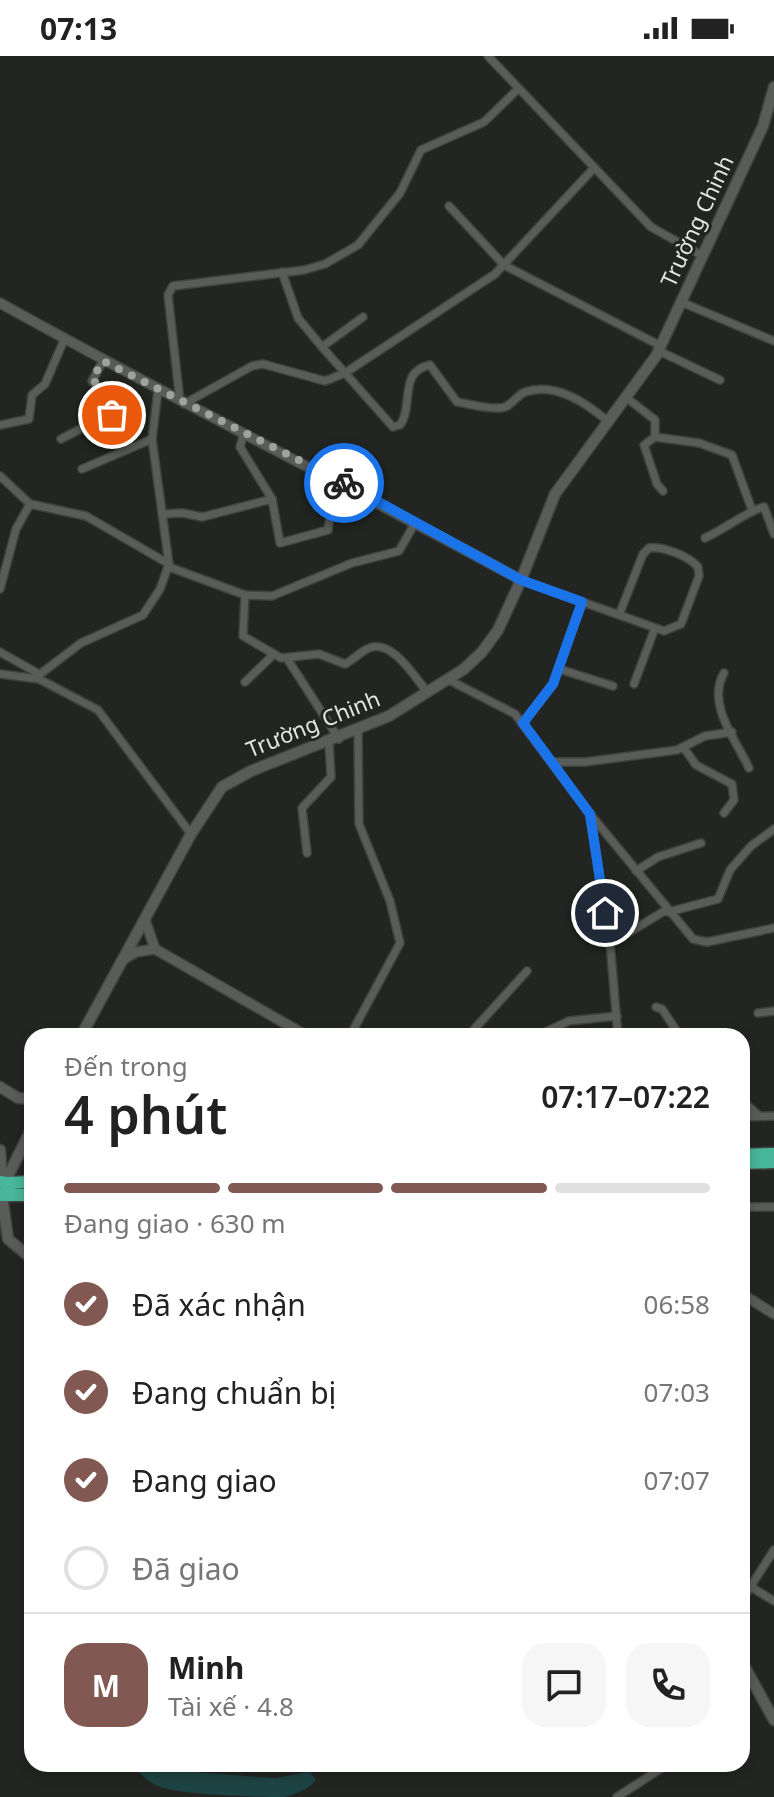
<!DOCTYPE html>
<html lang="vi">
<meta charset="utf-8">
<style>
:root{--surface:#fff;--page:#f6f6f6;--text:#222;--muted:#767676;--line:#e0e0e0;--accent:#815952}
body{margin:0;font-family:"Noto Sans",sans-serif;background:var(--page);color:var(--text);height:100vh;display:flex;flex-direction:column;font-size:30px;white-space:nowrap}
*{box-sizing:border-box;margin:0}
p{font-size:26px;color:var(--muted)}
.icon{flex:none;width:44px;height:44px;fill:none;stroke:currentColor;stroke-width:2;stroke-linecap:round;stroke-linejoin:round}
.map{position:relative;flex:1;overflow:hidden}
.side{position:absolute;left:24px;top:972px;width:726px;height:744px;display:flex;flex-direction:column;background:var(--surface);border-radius:24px;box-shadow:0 4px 12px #0003}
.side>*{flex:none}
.pin{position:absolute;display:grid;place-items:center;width:68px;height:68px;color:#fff;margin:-34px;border:4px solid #fff;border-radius:50%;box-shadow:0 2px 8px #0007}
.courier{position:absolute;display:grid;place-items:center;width:80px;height:80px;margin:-40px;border:6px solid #1a73e8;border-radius:50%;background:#fff;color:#222;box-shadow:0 2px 10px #0007}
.overview em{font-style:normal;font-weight:600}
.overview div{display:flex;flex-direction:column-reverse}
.overview{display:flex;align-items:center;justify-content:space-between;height:136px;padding:0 40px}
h1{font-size:52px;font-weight:600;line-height:60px}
.bar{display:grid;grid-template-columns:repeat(4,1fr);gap:12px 8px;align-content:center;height:96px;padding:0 40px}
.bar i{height:10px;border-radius:6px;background:var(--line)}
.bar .current{background:var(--accent)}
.bar p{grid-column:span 4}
.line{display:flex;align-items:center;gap:20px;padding:0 40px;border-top:2px solid var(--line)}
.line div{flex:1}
.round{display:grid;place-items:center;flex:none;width:84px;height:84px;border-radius:24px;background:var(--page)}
ol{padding:0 40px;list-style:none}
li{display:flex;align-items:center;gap:24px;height:88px}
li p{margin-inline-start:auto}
li .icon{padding:8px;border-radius:50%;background:var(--accent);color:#fff;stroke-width:4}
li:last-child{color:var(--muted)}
li i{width:44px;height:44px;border:4px solid var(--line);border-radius:50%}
.status{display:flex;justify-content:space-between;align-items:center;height:56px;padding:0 40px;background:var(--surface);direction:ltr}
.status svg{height:22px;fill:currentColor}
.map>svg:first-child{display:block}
.water{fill:#1d4444}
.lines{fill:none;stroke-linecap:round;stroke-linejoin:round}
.minor-casing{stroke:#404240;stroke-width:10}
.tertiary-casing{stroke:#404240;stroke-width:12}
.secondary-casing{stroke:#404240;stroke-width:13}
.trunk-casing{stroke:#404240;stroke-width:15}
.minor{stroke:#595c59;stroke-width:7}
.tertiary{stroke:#595c59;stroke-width:9}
.secondary{stroke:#595c59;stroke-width:10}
.trunk{stroke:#48b69a;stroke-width:12}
.done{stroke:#9fa29f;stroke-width:8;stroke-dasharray:0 14.4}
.route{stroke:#1a73e8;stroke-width:10}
.labels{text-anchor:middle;stroke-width:6;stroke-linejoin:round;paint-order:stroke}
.street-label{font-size:22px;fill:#e3e5e3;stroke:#222522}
</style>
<div class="status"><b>07:13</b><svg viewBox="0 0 49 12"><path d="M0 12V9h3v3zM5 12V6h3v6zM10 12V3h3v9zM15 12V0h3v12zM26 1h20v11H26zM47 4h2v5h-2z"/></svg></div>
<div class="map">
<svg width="774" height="1741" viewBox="0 0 774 1741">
<rect width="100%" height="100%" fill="#222522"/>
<path class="water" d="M132 1708H163L191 1716 275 1722 310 1716 316 1724C309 1733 294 1739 284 1741 261 1741 181 1739 161 1731 148 1727 140 1718 132 1708Z"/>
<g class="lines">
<defs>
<g id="minor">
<polyline points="488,0 651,171 703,200"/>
<polyline points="449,150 504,209 661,290"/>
<polyline points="282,216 298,262 322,291"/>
<polyline points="681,246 774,285"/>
<path d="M363 261 322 291 393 371 400 369C414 350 398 315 430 309L457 346C470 348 486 353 500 352 511 352 515 340 525 336 556 325 587 348 609 366"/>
<polyline points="659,295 720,324"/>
<polyline points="627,342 655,364 655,381"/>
<polyline points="180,345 168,239 173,230 304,214 325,208 358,189 400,137 421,94 484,66 517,34"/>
<polyline points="184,348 252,310 263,308 325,325 345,317 495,218 594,112"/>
<polyline points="0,369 29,363 32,339 45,328 64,284"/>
<polyline points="244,377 240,391 272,443 280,487 328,474 335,424"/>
<polyline points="61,383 117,354 117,348 92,325 103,305"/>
<polyline points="82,413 152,383"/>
<polyline points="0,420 30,448 86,460 169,508"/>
<polyline points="663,435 657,428 644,389 655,381 699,387 732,399 752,454"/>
<polyline points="162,458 183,457 202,461 272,443"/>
<path d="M705 482C723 474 749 454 764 451L774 478"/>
<polyline points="169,511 245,539 272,540 352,507 399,495 415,467"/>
<path d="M521 524 664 575 681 568 699 520 698 511C689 500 663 490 649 492L643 498 619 559"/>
<polyline points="0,533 16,473 30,448"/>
<path d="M245 539 243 580 281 602 319 598 345 608C353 604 359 597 367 593 390 580 415 621 427 636"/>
<polyline points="0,596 39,618"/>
<polyline points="288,604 339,683"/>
<polyline points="559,613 613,630"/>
<path d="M724 617C706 648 736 684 749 712"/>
<polyline points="0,618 39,623 98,654 191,778"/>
<polyline points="35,622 81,587 143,559 160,533 169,508 152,383 158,335"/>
<polyline points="447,623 515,658 590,758 693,883 707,886 774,872"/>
<polyline points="245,626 273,599"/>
<polyline points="634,628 655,572"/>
<polyline points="523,667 553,628 582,546"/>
<polyline points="684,692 696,709 732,728 734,744 724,757"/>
<polyline points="553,706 585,706 677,694 705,680 732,676"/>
<polyline points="590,760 610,887 618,980"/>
<polyline points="307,797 302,752 331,721 329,686"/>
<polyline points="636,815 658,801 701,787"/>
<polyline points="668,856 718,843 730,814 751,790 774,773"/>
<polyline points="610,888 666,854"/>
<polyline points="656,951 662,953 680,980"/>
<polyline points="758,957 774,955"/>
<polyline points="350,980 400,887 390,845 359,768 358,675"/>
<polyline points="468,980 527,915"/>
<polyline points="537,980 569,965 617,960"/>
<polyline points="742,1044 759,1060"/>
<polyline points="742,1061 774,1060"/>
<polyline points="742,1151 774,1151"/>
<polyline points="751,1531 774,1545"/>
<polyline points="742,1544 774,1494"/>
<polyline points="617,1741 668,1708"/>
</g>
<g id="tertiary">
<path d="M0 247C172 343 348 430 521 524"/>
<polyline points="145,864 155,893 307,980"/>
<polyline points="121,905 136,896 155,893"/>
<polyline points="742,1238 774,1258"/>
</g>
<g id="secondary">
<polyline points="81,980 191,778 222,731 251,715 389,660 464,613 482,596 498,574 521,524 555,438 656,300 763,70 774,31"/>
<polyline points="0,1031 18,1042 32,1043"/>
<polyline points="0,1094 2,1125"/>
<polyline points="5,1126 32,1072"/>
<polyline points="2,1140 8,1183 32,1203"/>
<polyline points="742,1606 774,1664"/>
</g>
<g id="trunk">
<polyline points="742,1099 774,1098"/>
<polyline points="742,1107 774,1106"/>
<polyline points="0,1126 7,1127 9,1132 2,1139"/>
<polyline points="7,1127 32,1126"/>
<polyline points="5,1139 32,1139"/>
</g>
</defs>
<use href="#minor" class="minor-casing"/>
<use href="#tertiary" class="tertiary-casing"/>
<use href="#secondary" class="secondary-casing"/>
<use href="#trunk" class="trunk-casing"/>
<use href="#minor" class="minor"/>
<use href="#tertiary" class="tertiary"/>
<use href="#secondary" class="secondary"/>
<use href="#trunk" class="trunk"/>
</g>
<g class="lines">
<polyline class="done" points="112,359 117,348 92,323 103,305 344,427"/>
<polyline class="route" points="344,427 521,524 582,546 553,628 523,667 590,758 605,857"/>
</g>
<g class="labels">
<g class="street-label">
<text transform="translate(697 165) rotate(-65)" y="8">Trường Chinh</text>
<text transform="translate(313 668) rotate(-22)" y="8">Trường Chinh</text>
</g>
</g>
</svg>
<div class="pin" style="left:112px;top:359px;background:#ea580c"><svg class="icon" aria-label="bag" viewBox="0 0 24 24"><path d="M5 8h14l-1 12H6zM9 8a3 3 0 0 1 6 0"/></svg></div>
<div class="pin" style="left:605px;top:857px;background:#1f2937"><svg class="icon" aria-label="home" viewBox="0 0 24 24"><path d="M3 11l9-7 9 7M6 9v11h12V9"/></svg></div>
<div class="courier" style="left:344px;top:427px"><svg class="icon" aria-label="bike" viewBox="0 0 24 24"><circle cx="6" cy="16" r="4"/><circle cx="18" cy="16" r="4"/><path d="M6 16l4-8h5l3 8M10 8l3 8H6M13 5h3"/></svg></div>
<section class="side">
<div class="overview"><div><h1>4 phút</h1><p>Đến trong</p></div><em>07:17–07:22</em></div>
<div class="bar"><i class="current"></i><i class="current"></i><i class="current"></i><i></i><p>Đang giao · 630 m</p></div>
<ol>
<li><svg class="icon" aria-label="check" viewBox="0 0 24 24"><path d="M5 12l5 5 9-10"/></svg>Đã xác nhận<p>06:58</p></li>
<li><svg class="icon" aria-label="check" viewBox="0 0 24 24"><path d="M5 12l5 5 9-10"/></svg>Đang chuẩn bị<p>07:03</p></li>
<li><svg class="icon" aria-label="check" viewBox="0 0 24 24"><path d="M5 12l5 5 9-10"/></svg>Đang giao<p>07:07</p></li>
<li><i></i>Đã giao</li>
</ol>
<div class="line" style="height:144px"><b class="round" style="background:var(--accent);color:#fff">M</b><div><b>Minh</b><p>Tài xế · 4.8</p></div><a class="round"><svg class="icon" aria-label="chat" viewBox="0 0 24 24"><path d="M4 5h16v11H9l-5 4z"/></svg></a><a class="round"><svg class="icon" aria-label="phone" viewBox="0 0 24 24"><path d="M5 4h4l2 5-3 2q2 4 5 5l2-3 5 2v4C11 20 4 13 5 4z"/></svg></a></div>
</section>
</div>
